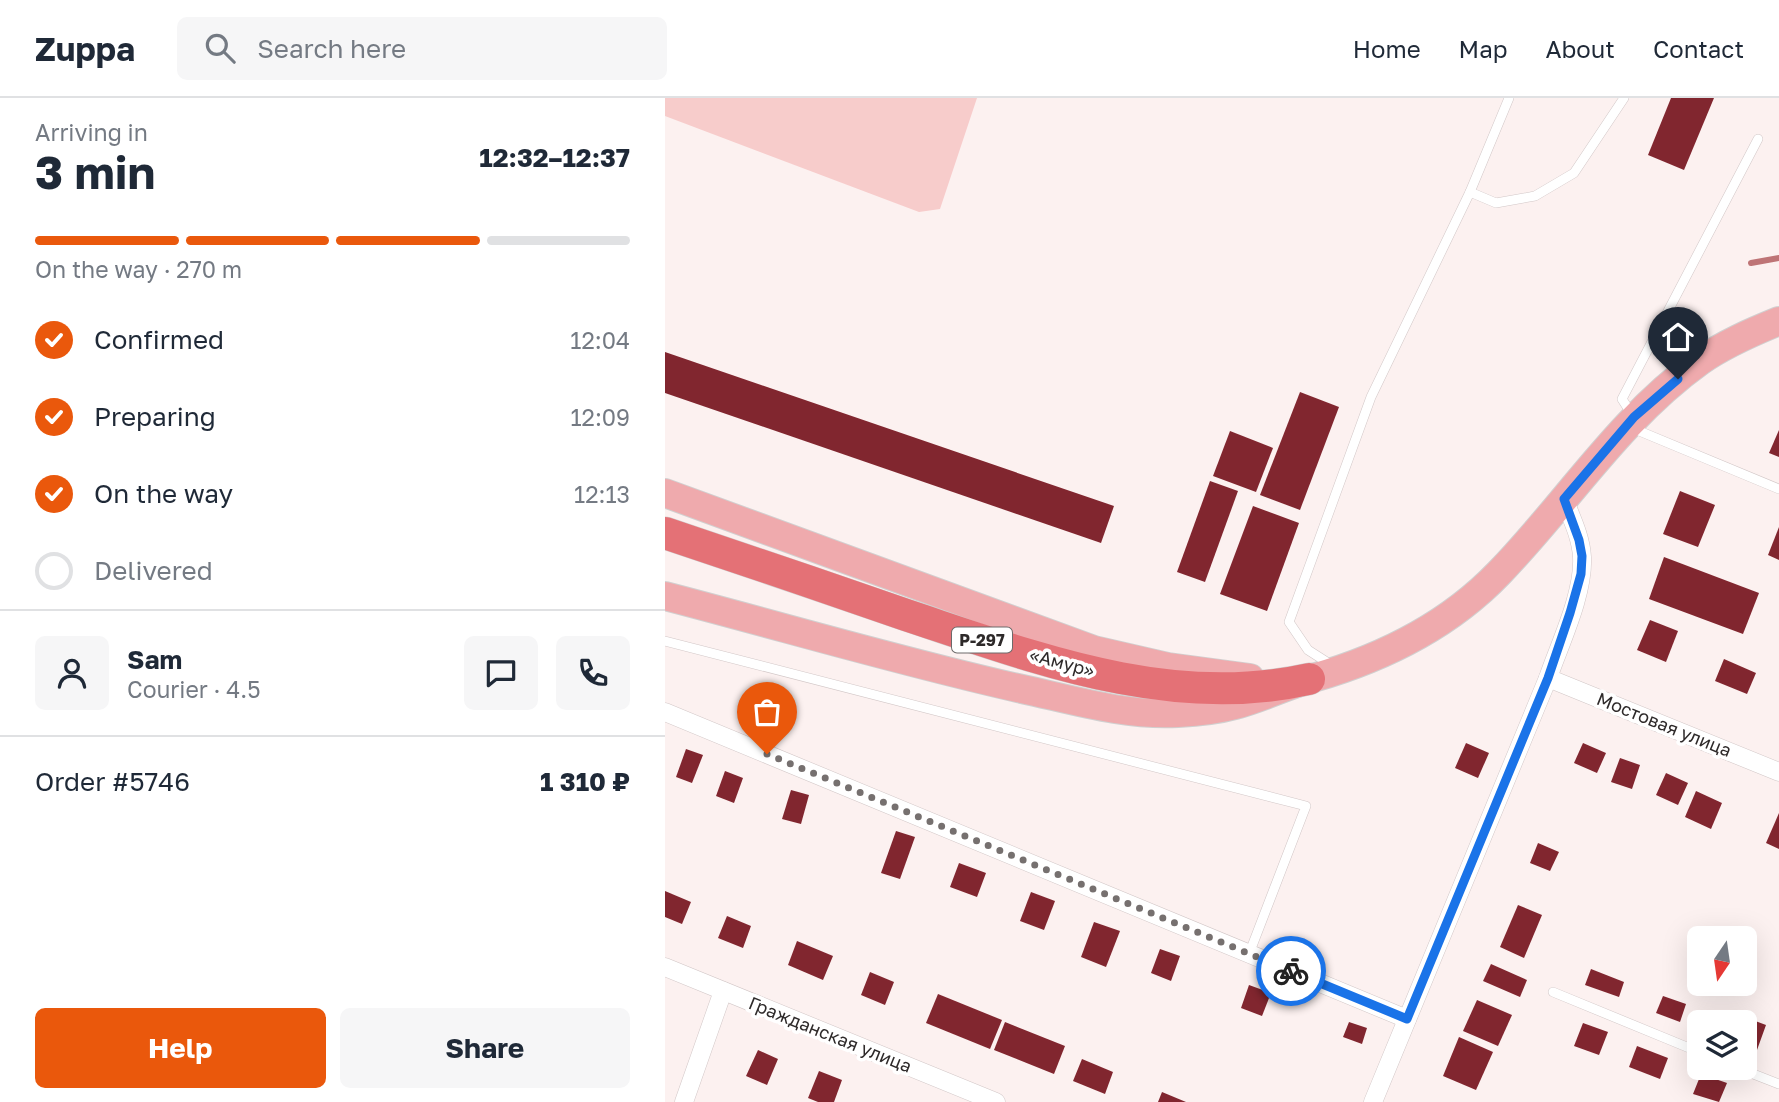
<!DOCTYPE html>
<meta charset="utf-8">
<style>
:root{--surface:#fff;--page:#f6f6f7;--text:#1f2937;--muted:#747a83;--line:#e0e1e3;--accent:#ea580c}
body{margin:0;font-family:"Golos Text",sans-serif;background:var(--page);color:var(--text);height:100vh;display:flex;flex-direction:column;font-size:26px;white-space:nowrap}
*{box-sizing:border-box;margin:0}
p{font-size:23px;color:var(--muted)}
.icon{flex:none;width:38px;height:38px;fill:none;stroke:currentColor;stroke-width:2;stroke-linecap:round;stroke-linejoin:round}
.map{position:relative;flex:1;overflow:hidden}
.panel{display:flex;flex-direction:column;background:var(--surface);width:665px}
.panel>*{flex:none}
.needle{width:46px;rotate:193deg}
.fabs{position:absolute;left:1022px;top:828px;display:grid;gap:14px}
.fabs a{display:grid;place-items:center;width:70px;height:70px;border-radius:10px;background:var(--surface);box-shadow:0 7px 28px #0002;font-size:35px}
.pin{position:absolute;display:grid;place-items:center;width:60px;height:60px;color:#fff;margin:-72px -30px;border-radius:50% 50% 50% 0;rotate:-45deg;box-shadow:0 0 7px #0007}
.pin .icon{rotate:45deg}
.courier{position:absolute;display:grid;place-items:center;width:70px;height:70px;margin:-35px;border:5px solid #1a73e8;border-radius:50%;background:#fff;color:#222;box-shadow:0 2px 9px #0007}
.overview em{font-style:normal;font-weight:700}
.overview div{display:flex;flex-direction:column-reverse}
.overview{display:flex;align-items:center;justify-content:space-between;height:119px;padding:0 35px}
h1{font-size:46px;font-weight:700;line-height:52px}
.bar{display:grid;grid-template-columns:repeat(4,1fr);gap:10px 7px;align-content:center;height:84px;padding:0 35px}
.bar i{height:9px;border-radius:5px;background:var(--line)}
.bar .selected{background:var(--accent)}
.bar p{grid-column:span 4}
.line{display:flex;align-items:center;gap:18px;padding:0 35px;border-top:2px solid var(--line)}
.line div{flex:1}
.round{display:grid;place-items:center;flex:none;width:74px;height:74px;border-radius:10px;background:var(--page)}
ol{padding:0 35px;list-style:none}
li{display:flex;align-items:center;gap:21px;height:77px}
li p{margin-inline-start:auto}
li .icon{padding:7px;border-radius:50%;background:var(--accent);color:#fff;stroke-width:4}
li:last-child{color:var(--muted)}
li i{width:38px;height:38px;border:4px solid var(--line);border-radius:50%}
.cta{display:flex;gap:14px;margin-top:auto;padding:14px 35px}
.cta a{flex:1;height:80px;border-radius:10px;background:var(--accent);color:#fff;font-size:28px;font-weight:700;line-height:80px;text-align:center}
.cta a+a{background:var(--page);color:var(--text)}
header{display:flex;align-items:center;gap:42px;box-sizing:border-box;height:98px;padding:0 35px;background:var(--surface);border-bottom:2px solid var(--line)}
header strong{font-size:33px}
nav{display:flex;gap:38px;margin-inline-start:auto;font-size:24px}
.search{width:490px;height:63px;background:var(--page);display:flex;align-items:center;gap:18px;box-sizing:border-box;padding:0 24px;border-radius:10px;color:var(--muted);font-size:26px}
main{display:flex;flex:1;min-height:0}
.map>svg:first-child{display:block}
.green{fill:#f7cccb}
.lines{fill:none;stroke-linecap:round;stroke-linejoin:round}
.stream{stroke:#be7476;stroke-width:6}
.building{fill:#81262f}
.lane-casing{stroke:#d2c7c7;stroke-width:10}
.street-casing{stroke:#d2c7c7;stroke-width:19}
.primary-casing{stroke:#d1d0d0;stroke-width:30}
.highway-casing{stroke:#d1d0d0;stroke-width:33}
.lane{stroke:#fff;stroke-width:9}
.street{stroke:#fff;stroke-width:18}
.primary{stroke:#efaaad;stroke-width:28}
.highway{stroke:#e47176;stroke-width:32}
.done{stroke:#76706f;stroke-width:7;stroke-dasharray:0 12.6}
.route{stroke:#1a73e8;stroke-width:9}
.labels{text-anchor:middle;stroke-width:7;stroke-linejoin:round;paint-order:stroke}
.shield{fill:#fff;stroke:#6d6a6a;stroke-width:2}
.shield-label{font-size:16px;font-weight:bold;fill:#2e2a2a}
.street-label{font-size:18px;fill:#2e2a2a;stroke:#fff}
</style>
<header>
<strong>Zuppa</strong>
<div class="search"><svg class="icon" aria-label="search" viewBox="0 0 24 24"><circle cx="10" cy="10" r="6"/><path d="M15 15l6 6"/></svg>Search here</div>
<nav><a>Home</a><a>Map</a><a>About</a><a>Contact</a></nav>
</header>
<main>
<section class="panel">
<div class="overview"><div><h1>3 min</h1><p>Arriving in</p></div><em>12:32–12:37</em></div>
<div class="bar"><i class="selected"></i><i class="selected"></i><i class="selected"></i><i></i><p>On the way · 270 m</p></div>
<ol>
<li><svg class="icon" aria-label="check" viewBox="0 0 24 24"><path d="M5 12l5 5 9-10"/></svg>Confirmed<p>12:04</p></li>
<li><svg class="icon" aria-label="check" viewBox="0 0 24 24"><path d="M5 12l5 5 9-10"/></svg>Preparing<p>12:09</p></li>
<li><svg class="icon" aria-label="check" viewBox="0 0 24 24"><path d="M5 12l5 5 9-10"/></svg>On the way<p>12:13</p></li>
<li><i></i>Delivered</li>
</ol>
<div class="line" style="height:126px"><a class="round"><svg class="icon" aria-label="person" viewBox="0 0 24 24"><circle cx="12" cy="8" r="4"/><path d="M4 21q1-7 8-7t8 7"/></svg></a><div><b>Sam</b><p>Courier · 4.5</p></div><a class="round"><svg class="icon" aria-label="chat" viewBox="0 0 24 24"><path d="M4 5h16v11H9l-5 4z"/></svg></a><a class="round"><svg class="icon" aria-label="phone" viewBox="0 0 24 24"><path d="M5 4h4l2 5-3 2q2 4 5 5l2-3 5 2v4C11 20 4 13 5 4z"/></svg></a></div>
<div class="line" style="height:91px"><div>Order #5746</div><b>1 310 ₽</b></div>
<div class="cta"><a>Help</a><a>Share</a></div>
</section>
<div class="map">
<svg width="1114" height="1004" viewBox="0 0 1114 1004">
<rect width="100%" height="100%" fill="#fcf1f0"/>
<polygon class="green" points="0,0 312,0 275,111 254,114 0,18"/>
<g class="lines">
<polyline class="stream" points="1086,165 1114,160"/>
</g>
<g class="building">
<polygon points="1006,0 1049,0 1019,72 983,57"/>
<polygon points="0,254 449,408 436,445 0,295"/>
<polygon points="635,294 674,309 635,412 595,397"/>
<polygon points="1114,332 1114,359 1104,355"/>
<polygon points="565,333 608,350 591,394 548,378"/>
<polygon points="545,383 573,393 540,484 512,474"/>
<polygon points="1015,393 1050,407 1033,449 998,436"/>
<polygon points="588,408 634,425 602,513 555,496"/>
<polygon points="1114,429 1114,462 1103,457"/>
<polygon points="999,459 1094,495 1078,536 984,501"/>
<polygon points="985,522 1013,533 1001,564 972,552"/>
<polygon points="1059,561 1091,575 1082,596 1050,583"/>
<polygon points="801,645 824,655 813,680 790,670"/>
<polygon points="918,645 941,655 932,675 909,665"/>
<polygon points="21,651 38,657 27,685 11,679"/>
<polygon points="955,660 975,667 967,691 946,684"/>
<polygon points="60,673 78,680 69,705 51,698"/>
<polygon points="1001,675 1023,685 1013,707 991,697"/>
<polygon points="126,692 144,697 136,726 117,721"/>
<polygon points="1031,693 1057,705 1046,731 1020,719"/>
<polygon points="1114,715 1114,751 1101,745"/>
<polygon points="231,733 250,739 235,781 216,775"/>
<polygon points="873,745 894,754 885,773 865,765"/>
<polygon points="294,765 321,775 312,799 285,789"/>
<polygon points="0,793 26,804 17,826 0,819"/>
<polygon points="366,794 390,803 379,832 355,823"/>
<polygon points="853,807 877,817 859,860 835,849"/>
<polygon points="62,818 86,828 78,850 53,840"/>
<polygon points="429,824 455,833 441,869 416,859"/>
<polygon points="132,843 168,858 158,882 123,867"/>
<polygon points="495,851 515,858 506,883 486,875"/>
<polygon points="826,866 862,882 855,899 818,883"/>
<polygon points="926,871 959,884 954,899 920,887"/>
<polygon points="205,874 229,884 220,907 196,897"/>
<polygon points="584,887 606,895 597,918 576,910"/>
<polygon points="273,896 337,922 325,951 261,925"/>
<polygon points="998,898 1021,906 1015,924 991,915"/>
<polygon points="812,902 847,917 833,948 798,933"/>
<polygon points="1077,918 1101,927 1092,952 1080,947 1080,924 1074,924"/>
<polygon points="340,924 400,948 389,976 329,952"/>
<polygon points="684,924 702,930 697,946 678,939"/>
<polygon points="918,925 943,934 934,957 909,948"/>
<polygon points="794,939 828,954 811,992 778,978"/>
<polygon points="972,948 1003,960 995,981 964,969"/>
<polygon points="93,952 113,961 102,987 81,978"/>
<polygon points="417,961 448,974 440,996 408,983"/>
<polygon points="154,973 177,982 169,1004 153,1004 143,1000"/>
<polygon points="1036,976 1062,985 1054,1004 1028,996"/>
<polygon points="497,994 521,1004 493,1004"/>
</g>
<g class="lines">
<defs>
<g id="lane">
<polyline points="805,94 831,105 870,98 909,75 959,0"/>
<polyline points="968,318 957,301 1093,41"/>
<polyline points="967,330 1114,391"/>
<polyline points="0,543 641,708 584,856"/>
<polyline points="668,568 643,552 624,524 706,299 805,94 844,0"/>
<polyline points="888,894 1034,954"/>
<polyline points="1073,970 1114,986"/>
</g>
<g id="street">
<polyline points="883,580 1114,674"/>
<polyline points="0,614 742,921"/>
<polyline points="0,869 331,1004"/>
<polyline points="19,1004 58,893"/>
<path d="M708 1004 883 580C895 545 919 496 917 459 916 439 906 419 899 401"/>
</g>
<g id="primary">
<polyline points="0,395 429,552 503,569 585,580"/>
<path d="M0 498C119 529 237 564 357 591 408 602 460 618 513 615 532 614 552 612 570 607 597 600 622 587 648 580 718 560 783 528 834 475 902 405 954 321 1035 263 1059 246 1087 234 1114 223"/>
</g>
<path id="highway" d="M0 435C80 462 161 489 241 517 371 560 505 612 644 581"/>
</defs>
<use href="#lane" class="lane-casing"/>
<use href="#street" class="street-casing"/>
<use href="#primary" class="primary-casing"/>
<use href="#highway" class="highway-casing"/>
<use href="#lane" class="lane"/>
<use href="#street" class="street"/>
<use href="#primary" class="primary"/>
<use href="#highway" class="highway"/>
</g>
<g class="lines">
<polyline class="done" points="102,656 626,873"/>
<polyline class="route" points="626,873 742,921 883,580 905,515 916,476 917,458 914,442 899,401 969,319 1013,281"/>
</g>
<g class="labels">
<rect class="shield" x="287" y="529.5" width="60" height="25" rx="5"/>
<g class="shield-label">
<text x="317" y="548">Р-297</text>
</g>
<g class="street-label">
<text transform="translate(397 565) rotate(15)" y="6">«Амур»</text>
<text transform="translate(999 627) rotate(22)" y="6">Мостовая улица</text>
<text transform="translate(165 937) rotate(22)" y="6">Гражданская улица</text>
</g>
</g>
</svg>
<div class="fabs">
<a><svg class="needle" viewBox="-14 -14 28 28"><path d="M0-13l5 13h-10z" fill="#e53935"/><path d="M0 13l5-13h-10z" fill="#747a83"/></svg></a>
<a><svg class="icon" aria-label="layers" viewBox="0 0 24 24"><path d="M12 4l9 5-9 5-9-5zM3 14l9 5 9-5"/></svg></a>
</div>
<div class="pin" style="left:102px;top:656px;background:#ea580c"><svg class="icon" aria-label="bag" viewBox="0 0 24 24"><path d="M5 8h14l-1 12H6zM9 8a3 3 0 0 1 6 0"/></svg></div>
<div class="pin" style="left:1013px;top:281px;background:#1f2937"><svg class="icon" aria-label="home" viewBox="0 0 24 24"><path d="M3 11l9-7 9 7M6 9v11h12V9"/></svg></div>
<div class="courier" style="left:626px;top:873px"><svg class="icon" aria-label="bike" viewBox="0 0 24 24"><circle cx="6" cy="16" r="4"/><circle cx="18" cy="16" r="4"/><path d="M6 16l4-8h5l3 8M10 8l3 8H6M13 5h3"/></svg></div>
</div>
</main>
